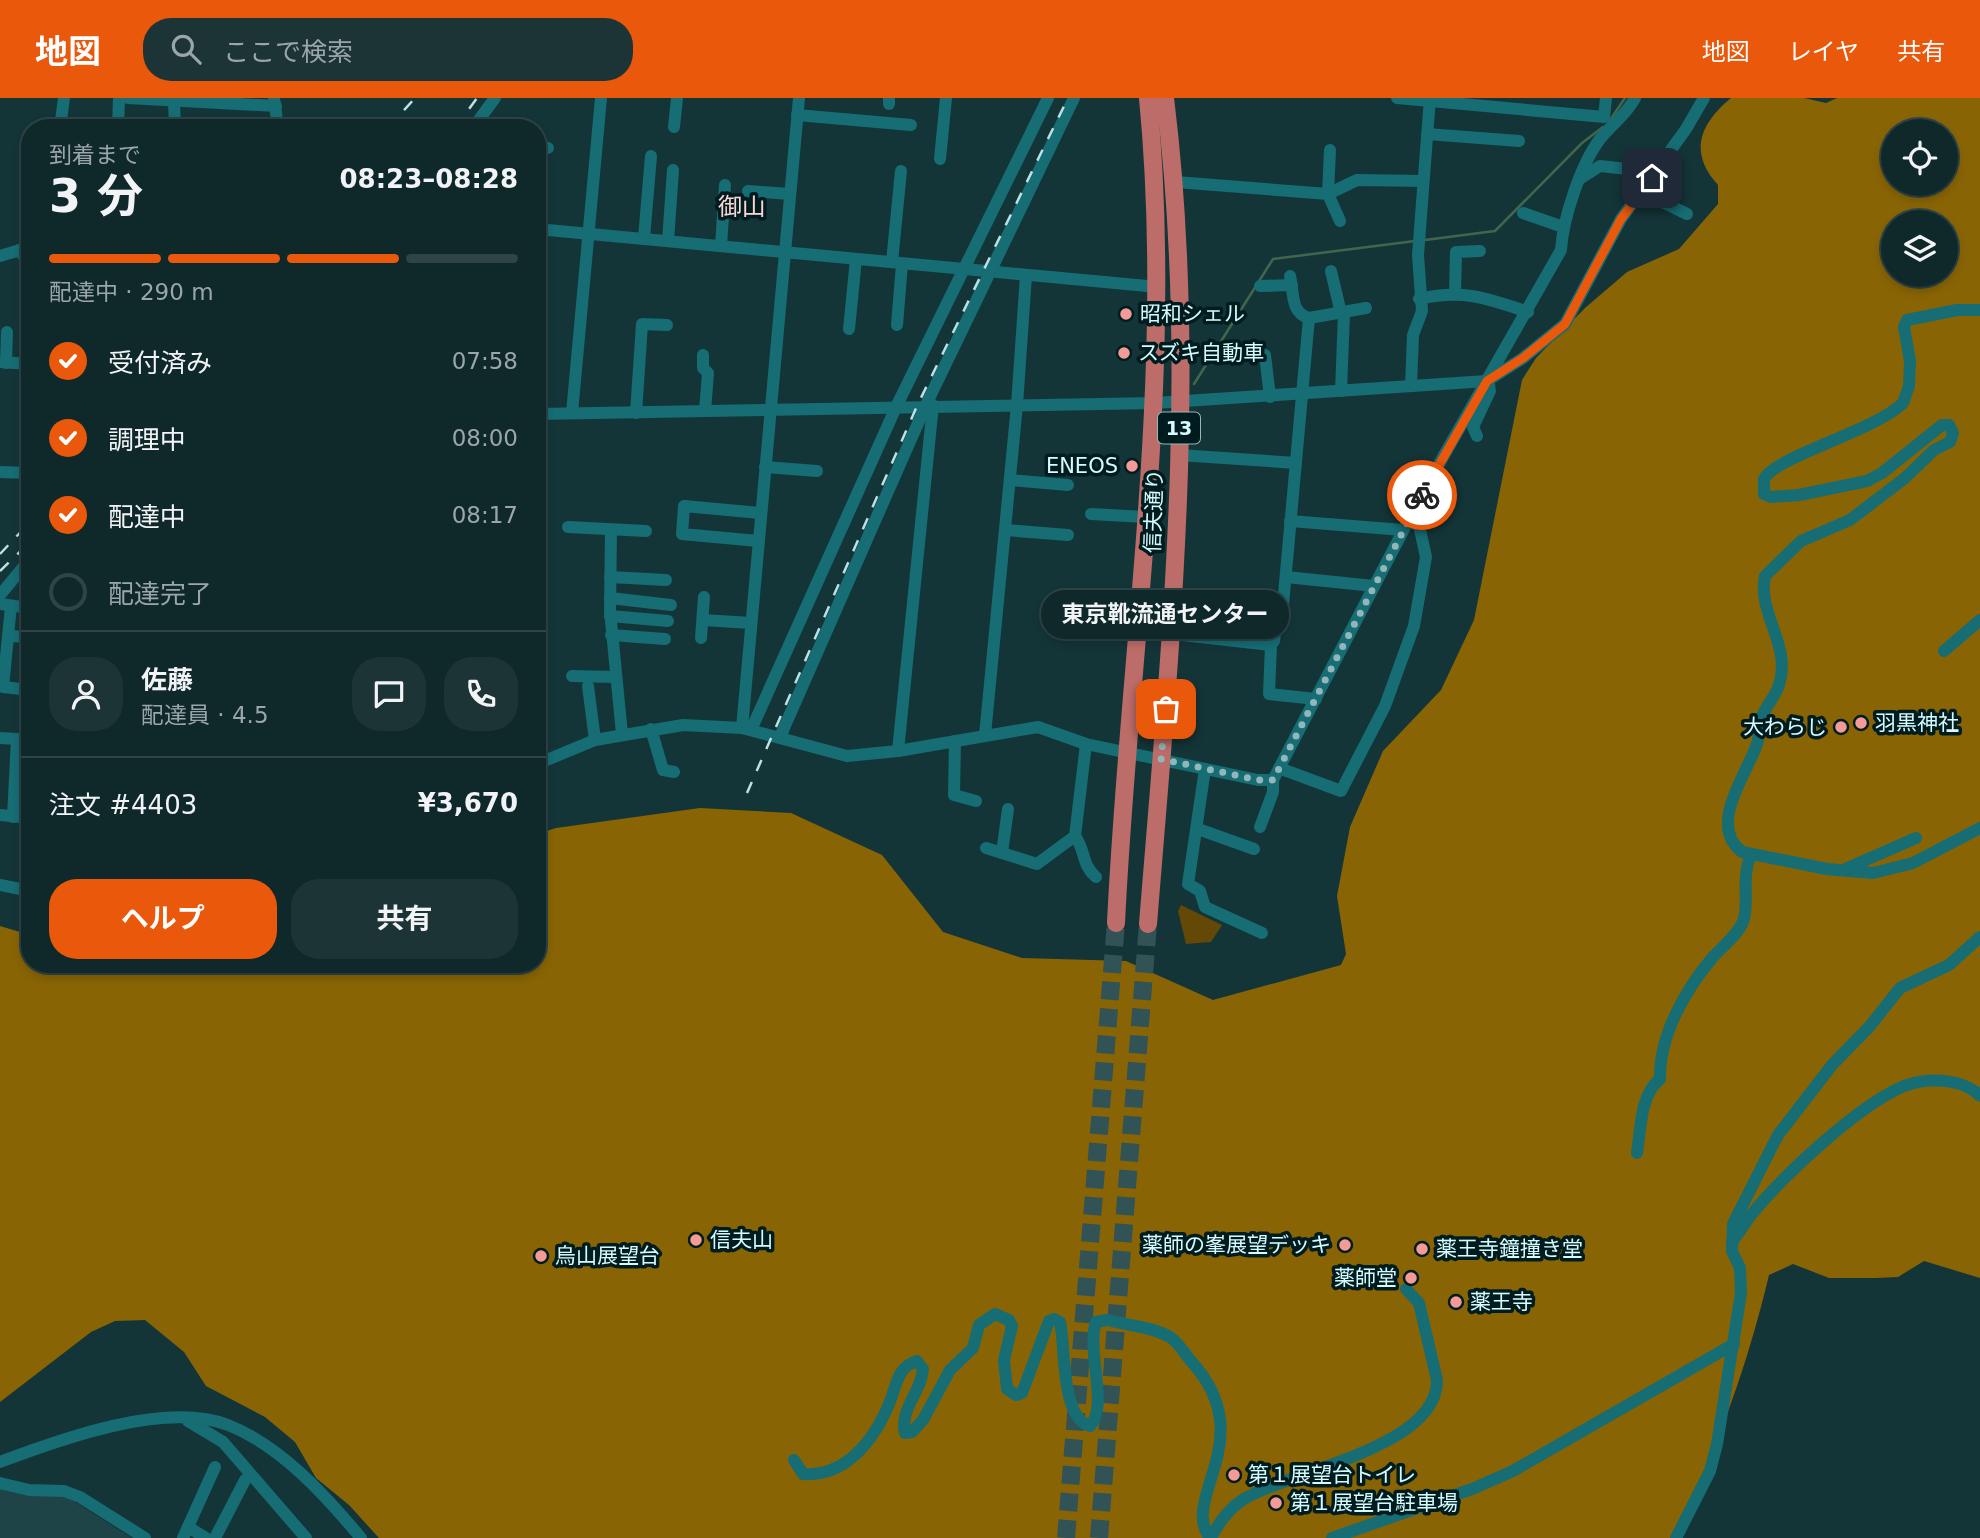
<!DOCTYPE html>
<html lang="ja">
<meta charset="utf-8">
<style>
:root{--surface:#0f282a;--page:#1d3436;--text:#f1f3f6;--muted:#9ba6a8;--line:#2f4447;--accent:#ea580c}
body{margin:0;font-family:"DejaVu Sans","Noto Sans JP",sans-serif;background:var(--page);color:var(--text);height:100vh;display:flex;flex-direction:column;font-size:26px;white-space:nowrap}
*{box-sizing:border-box;margin:0}
p{font-size:23px;color:var(--muted)}
.icon{flex:none;width:38px;height:38px;fill:none;stroke:currentColor;stroke-width:2;stroke-linecap:round;stroke-linejoin:round}
.map{position:relative;flex:1;overflow:hidden}
.details{position:absolute;left:21px;top:21px;width:525px;height:854px;display:flex;flex-direction:column;background:var(--surface);border-radius:28px;box-shadow:0 4px 10px #0003,0 0 0 2px var(--line)}
.details>*{flex:none}
.fabs{position:absolute;left:1881px;top:21px;display:grid;gap:14px}
.fabs a{display:grid;place-items:center;width:77px;height:77px;border-radius:50%;background:var(--surface);box-shadow:0 4px 10px #0003,0 0 0 2px var(--line);font-size:35px}
.pin{position:absolute;display:grid;place-items:center;width:60px;height:60px;color:#fff;margin:-30px;border-radius:14px;box-shadow:0 4px 10px #0006}
.courier{position:absolute;display:grid;place-items:center;width:70px;height:70px;margin:-35px;border:5px solid #ea580c;border-radius:50%;background:#fff;color:#222;box-shadow:0 2px 9px #0007}
.bubble{position:absolute;height:49px;border-radius:24px;background:var(--surface);box-shadow:0 4px 10px #0003,0 0 0 2px var(--line);font-size:23px;font-weight:700;line-height:49px;text-align:center}
.headline em{font-style:normal;font-weight:700}
.headline div{display:flex;flex-direction:column-reverse}
.headline{display:flex;align-items:center;justify-content:space-between;height:119px;padding:0 28px}
h1{font-size:46px;font-weight:700;line-height:52px}
.bar{display:grid;grid-template-columns:repeat(4,1fr);gap:10px 7px;align-content:center;height:84px;padding:0 28px}
.bar i{height:9px;border-radius:5px;background:var(--line)}
.bar .active{background:var(--accent)}
.bar p{grid-column:span 4}
.line{display:flex;align-items:center;gap:18px;padding:0 28px;border-top:2px solid var(--line)}
.line div{flex:1}
.round{display:grid;place-items:center;flex:none;width:74px;height:74px;border-radius:28px;background:var(--page)}
ol{padding:0 28px;list-style:none}
li{display:flex;align-items:center;gap:21px;height:77px}
li p{margin-inline-start:auto}
li .icon{padding:7px;border-radius:50%;background:var(--accent);color:#fff;stroke-width:4}
li:last-child{color:var(--muted)}
li i{width:38px;height:38px;border:4px solid var(--line);border-radius:50%}
.cta{display:flex;gap:14px;margin-top:auto;padding:14px 28px}
.cta a{flex:1;height:80px;border-radius:28px;background:var(--accent);color:#fff;font-size:28px;font-weight:700;line-height:80px;text-align:center}
.cta a+a{background:var(--page);color:var(--text)}
header{display:flex;align-items:center;gap:42px;box-sizing:border-box;height:98px;padding:0 35px;background:var(--accent);color:#fff}
header strong{font-size:33px}
nav{display:flex;gap:38px;margin-inline-start:auto;font-size:24px}
.search{width:490px;height:63px;background:var(--page);display:flex;align-items:center;gap:18px;box-sizing:border-box;padding:0 24px;border-radius:28px;color:var(--muted);font-size:26px}
.map>svg:first-child{display:block}
.built{fill:#1e4447}
.green{fill:#634806}
.forest{fill:#886405;fill-rule:evenodd}
.lines{fill:none;stroke-linecap:round;stroke-linejoin:round}
.stream{stroke:#40674d;stroke-width:2.5}
.highway-tunnel{stroke:#315356;stroke-width:18;stroke-dasharray:18 9;stroke-linecap:butt}
.minor{stroke:#166d74;stroke-width:12}
.highway{stroke:#bd6d69;stroke-width:18}
.rail{stroke:#bce0e3;stroke-width:2.5;stroke-dasharray:12 12;stroke-linecap:butt}
.done{stroke:#92b6b9;stroke-width:7;stroke-dasharray:0 12.6}
.route{stroke:#ea580c;stroke-width:9}
.poi-dot{fill:#f59b97;stroke:#001c1f;stroke-width:2.5}
.labels{text-anchor:middle;stroke-width:7;stroke-linejoin:round;paint-order:stroke}
.shield{fill:#001c1f;stroke:#96b8bb;stroke-width:2}
.shield-label{font-size:19px;font-weight:bold;fill:#d6fbfe}
.poi-label{font-size:21px;fill:#d6fbfe;stroke:#001c1f;text-anchor:start}
.street-label{font-size:21px;fill:#d6fbfe;stroke:#001c1f}
.quarter-label{font-size:24px;fill:#fad6d4;stroke:#001c1f}
</style>
<header>
<strong>地図</strong>
<div class="search"><svg class="icon" aria-label="search" viewBox="0 0 24 24"><circle cx="10" cy="10" r="6"/><path d="M15 15l6 6"/></svg>ここで検索</div>
<nav><a>地図</a><a>レイヤ</a><a>共有</a></nav>
</header>
<div class="map">
<svg width="1980" height="1440" viewBox="0 0 1980 1440">
<rect width="100%" height="100%" fill="#143538"/>
<polygon class="built" points="0,1391 29,1398 64,1397 132,1440 0,1440"/>
<polygon class="green" points="1181,807 1222,827 1211,844 1186,846 1178,813"/>
<path class="forest" d="M1731 0H1804L1826 5 1837 0H1980V1180L1924 1163 1898 1179 1876 1180H1829L1793 1166 1769 1177C1747 1269 1716 1357 1671 1440H379L349 1407 316 1380 295 1344 265 1319 206 1288 184 1254 145 1222 115 1223 91 1234 0 1304V828L30 837V866H537V736L556 730 700 710 791 715 882 757 943 834 1022 860 1126 863 1213 902 1341 867 1346 856 1337 798 1350 729 1383 653 1441 592 1474 522 1522 282 1536 260 1585 210 1627 174 1679 151 1718 106V87C1688 54 1700 26 1731 0ZM1894 33H1946V86H1894ZM1894 124H1946V177H1894Z"/>
<g class="lines">
<g class="stream">
<polyline points="1610,22 1625,0"/>
<polyline points="1425,142 1495,133 1582,45 1603,29"/>
<polyline points="1194,286 1273,161 1415,143"/>
</g>
<g class="highway-tunnel">
<polyline points="1066,1440 1116,825"/>
<polyline points="1099,1440 1148,826"/>
</g>
<g class="minor">
<polyline points="128,0 276,8"/>
<polyline points="274,0 278,30"/>
<polyline points="1397,0 1604,19 1606,0"/>
<polyline points="174,3 175,30"/>
<polyline points="889,6 889,0"/>
<polyline points="797,17 911,27"/>
<polyline points="82,29 94,30"/>
<polyline points="674,29 677,0"/>
<polyline points="60,30 64,0"/>
<polyline points="118,30 119,0"/>
<polyline points="473,30 495,0"/>
<polyline points="1427,36 1519,43"/>
<polyline points="537,49 548,50"/>
<polyline points="940,61 946,0"/>
<polyline points="1581,80 1600,68 1627,71 1645,62 1644,91"/>
<polyline points="1176,84 1328,96 1340,123"/>
<polyline points="748,93 790,96"/>
<polyline points="1642,94 1687,116"/>
<polyline points="1328,96 1357,82 1423,83"/>
<polyline points="1328,96 1330,52"/>
<polyline points="1523,115 1563,129"/>
<polyline points="537,131 1158,189"/>
<polyline points="644,140 651,58"/>
<polyline points="668,143 673,72"/>
<polyline points="721,148 725,87"/>
<polyline points="19,152 30,166"/>
<polyline points="0,158 30,149"/>
<polyline points="892,164 901,73"/>
<polyline points="1331,173 1340,211 1344,216 1341,293"/>
<path d="M1290 178C1294 194 1290 215 1309 220L1366 210"/>
<polyline points="1260,188 1292,187"/>
<polyline points="1455,196 1456,154 1480,153"/>
<path d="M1419 201C1463 191 1487 200 1528 214"/>
<path d="M1980 212H1957L1907 222 1904 229 1910 263 1909 288 1903 305C1875 333 1776 358 1764 381V396L1771 399 1799 397 1867 383 1882 375 1942 327H1949L1953 335 1950 344 1934 352 1905 380 1850 422 1801 443 1765 478C1757 516 1792 547 1779 587 1775 599 1766 608 1761 620 1758 628 1760 638 1757 646 1747 676 1707 727 1742 754L1827 771 1873 775 1913 765 1980 730"/>
<polyline points="1309,220 1281,529 1276,528 1274,543 1271,547 1269,596 1316,601"/>
<polyline points="897,227 902,166"/>
<polyline points="849,231 856,161"/>
<polyline points="703,257 703,270 708,275 705,313"/>
<polyline points="1265,257 1270,299"/>
<polyline points="0,264 30,266"/>
<polyline points="6,265 7,234"/>
<polyline points="1411,288 1413,237 1422,213 1418,157 1430,0"/>
<polyline points="572,315 601,0"/>
<polyline points="636,315 642,226 667,227"/>
<polyline points="537,316 1155,305 1487,283 1523,260 1565,226 1621,121 1686,31 1704,0"/>
<polyline points="1477,338 1473,329 1490,293 1489,286"/>
<polyline points="1179,357 1296,365"/>
<polyline points="765,369 817,373"/>
<polyline points="0,374 30,375"/>
<polyline points="1010,382 1068,387"/>
<polyline points="1091,416 1145,419"/>
<polyline points="1290,423 1403,432"/>
<polyline points="568,429 646,433"/>
<polyline points="611,432 610,513 622,636"/>
<polyline points="1005,432 1068,437"/>
<polyline points="758,443 682,436 684,408 760,415"/>
<polyline points="610,479 666,482"/>
<polyline points="1286,479 1374,488"/>
<polyline points="0,497 30,461"/>
<polyline points="610,500 671,507"/>
<polyline points="0,506 30,510"/>
<polyline points="11,508 3,589 30,592"/>
<polyline points="610,518 668,523"/>
<polyline points="703,522 751,525"/>
<polyline points="1173,536 1271,547"/>
<polyline points="611,537 665,541"/>
<polyline points="8,538 30,539"/>
<polyline points="701,540 704,499"/>
<polyline points="1944,553 1980,522"/>
<polyline points="572,578 616,579"/>
<polyline points="588,588 595,642"/>
<polyline points="742,630 799,0"/>
<polyline points="651,631 663,672 674,674"/>
<polyline points="751,632 897,307 1048,0"/>
<polyline points="985,637 1017,307 1026,177"/>
<polyline points="780,639 926,307 1074,0"/>
<polyline points="0,640 17,641 13,719"/>
<polyline points="955,643 954,697 976,703"/>
<polyline points="898,653 933,307"/>
<polyline points="537,666 595,642 683,627 742,630 847,658 898,653 1038,629 1086,646 1258,682 1273,682"/>
<polyline points="1279,670 1341,693 1385,608 1414,528 1426,459 1419,427 1407,424"/>
<polyline points="1205,671 1188,786 1200,793 1205,809 1262,835"/>
<polyline points="0,717 30,720"/>
<path d="M1260 729 1273 694V682L1427 387 1561 152C1563 120 1581 66 1600 41 1612 26 1627 16 1635 0"/>
<polyline points="1198,731 1254,751"/>
<path d="M1075 738C1086 753 1081 766 1096 779"/>
<polyline points="986,750 1037,766 1075,738 1086,646"/>
<polyline points="1002,755 1008,711"/>
<polyline points="1843,772 1916,740"/>
<polyline points="0,787 30,793"/>
<path d="M1637 1055C1641 1030 1640 997 1660 981 1659 938 1685 892 1713 859 1722 849 1740 835 1744 821 1749 801 1741 779 1751 757"/>
<path d="M1732 1143C1740 1135 1744 1126 1751 1117 1783 1078 1857 1008 1904 988 1926 979 1963 980 1980 998"/>
<polyline points="188,1323 223,1344 306,1440"/>
<path d="M794 1362 803 1376C846 1379 874 1342 889 1306 896 1290 897 1268 917 1263L923 1271C922 1293 899 1312 905 1335L912 1334 923 1322 950 1272 973 1250 979 1227 995 1216 1009 1222 1012 1228 1004 1262 1007 1291 1016 1297 1022 1295 1049 1223 1054 1221 1060 1224C1066 1249 1060 1319 1090 1328 1109 1308 1086 1252 1096 1224L1107 1222C1126 1227 1153 1229 1170 1239 1178 1244 1185 1256 1191 1263 1262 1341 1179 1400 1210 1440"/>
<path d="M0 1364C61 1341 165 1303 228 1327 281 1348 326 1398 361 1440"/>
<polyline points="0,1385 29,1392 64,1393 80,1399 145,1440"/>
<polyline points="188,1429 206,1440"/>
<polyline points="183,1440 215,1369"/>
<polyline points="215,1440 245,1382"/>
<path d="M1211 1440C1218 1426 1228 1412 1241 1403 1284 1374 1438 1351 1437 1282L1419 1205 1406 1191"/>
<polyline points="1332,1440 1472,1391 1513,1373 1734,1246"/>
<polyline points="1676,1440 1710,1373 1717,1346 1741,1195 1740,1170 1732,1153 1733,1126 1778,1037 1832,967 1870,928 1900,890 1949,867 1980,839"/>
</g>
<g class="highway">
<path d="M1116 825C1129 550 1175 276 1148 0"/>
<path d="M1148 826C1170 552 1199 275 1165 0"/>
</g>
<g class="rail">
<polyline points="388,30 415,0"/>
<polyline points="455,30 477,0"/>
<polyline points="0,456 30,424"/>
<polyline points="0,473 30,444"/>
<polyline points="747,695 917,308 1068,0"/>
</g>
</g>
<g class="lines">
<polyline class="done" points="1166,611 1161,661 1258,682 1273,682 1422,397"/>
<polyline class="route" points="1422,397 1487,283 1523,260 1565,226 1621,121 1652,80"/>
</g>
<g class="poi-dot">
<circle cx="1126" cy="216" r="7"/>
<circle cx="1124" cy="255" r="7"/>
<circle cx="1132" cy="368" r="7"/>
<circle cx="1861" cy="625" r="7"/>
<circle cx="1841" cy="629" r="7"/>
<circle cx="696" cy="1142" r="7"/>
<circle cx="1345" cy="1147" r="7"/>
<circle cx="1422" cy="1151" r="7"/>
<circle cx="541" cy="1158" r="7"/>
<circle cx="1411" cy="1180" r="7"/>
<circle cx="1456" cy="1204" r="7"/>
<circle cx="1234" cy="1377" r="7"/>
<circle cx="1276" cy="1405" r="7"/>
</g>
<g class="labels">
<rect class="shield" x="1158" y="314.5" width="42" height="31" rx="5"/>
<g class="shield-label">
<text x="1179" y="337">13</text>
</g>
<g class="poi-label">
<text x="1140" y="223">昭和シェル</text>
<text x="1138" y="262">スズキ自動車</text>
<text x="1118" y="375" text-anchor="end">ENEOS</text>
<text x="1875" y="632">羽黒神社</text>
<text x="1827" y="636" text-anchor="end">大わらじ</text>
<text x="710" y="1149">信夫山</text>
<text x="1331" y="1154" text-anchor="end">薬師の峯展望デッキ</text>
<text x="1436" y="1158">薬王寺鐘撞き堂</text>
<text x="555" y="1165">烏山展望台</text>
<text x="1397" y="1187" text-anchor="end">薬師堂</text>
<text x="1470" y="1211">薬王寺</text>
<text x="1248" y="1384">第１展望台トイレ</text>
<text x="1290" y="1412">第１展望台駐車場</text>
</g>
<g class="street-label">
<text transform="translate(1154 413) rotate(-88)" y="7">信夫通り</text>
</g>
<g class="quarter-label">
<text x="742" y="117">御山</text>
</g>
</g>
</svg>
<div class="fabs">
<a><svg class="icon" aria-label="locate" viewBox="0 0 24 24"><circle cx="12" cy="12" r="6"/><path d="M12 2v4M12 18v4M2 12h4M18 12h4"/></svg></a>
<a><svg class="icon" aria-label="layers" viewBox="0 0 24 24"><path d="M12 4l9 5-9 5-9-5zM3 14l9 5 9-5"/></svg></a>
</div>
<div class="pin" style="left:1166px;top:611px;background:#ea580c"><svg class="icon" aria-label="bag" viewBox="0 0 24 24"><path d="M5 8h14l-1 12H6zM9 8a3 3 0 0 1 6 0"/></svg></div>
<div class="pin" style="left:1652px;top:80px;background:#1f2937"><svg class="icon" aria-label="home" viewBox="0 0 24 24"><path d="M3 11l9-7 9 7M6 9v11h12V9"/></svg></div>
<div class="courier" style="left:1422px;top:397px"><svg class="icon" aria-label="bike" viewBox="0 0 24 24"><circle cx="6" cy="16" r="4"/><circle cx="18" cy="16" r="4"/><path d="M6 16l4-8h5l3 8M10 8l3 8H6M13 5h3"/></svg></div>
<div class="bubble" style="left:1041px;top:492px;width:248px">東京靴流通センター</div>
<section class="details">
<div class="headline"><div><h1>3 分</h1><p>到着まで</p></div><em>08:23–08:28</em></div>
<div class="bar"><i class="active"></i><i class="active"></i><i class="active"></i><i></i><p>配達中 · 290 m</p></div>
<ol>
<li><svg class="icon" aria-label="check" viewBox="0 0 24 24"><path d="M5 12l5 5 9-10"/></svg>受付済み<p>07:58</p></li>
<li><svg class="icon" aria-label="check" viewBox="0 0 24 24"><path d="M5 12l5 5 9-10"/></svg>調理中<p>08:00</p></li>
<li><svg class="icon" aria-label="check" viewBox="0 0 24 24"><path d="M5 12l5 5 9-10"/></svg>配達中<p>08:17</p></li>
<li><i></i>配達完了</li>
</ol>
<div class="line" style="height:126px"><a class="round"><svg class="icon" aria-label="person" viewBox="0 0 24 24"><circle cx="12" cy="8" r="4"/><path d="M4 21q1-7 8-7t8 7"/></svg></a><div><b>佐藤</b><p>配達員 · 4.5</p></div><a class="round"><svg class="icon" aria-label="chat" viewBox="0 0 24 24"><path d="M4 5h16v11H9l-5 4z"/></svg></a><a class="round"><svg class="icon" aria-label="phone" viewBox="0 0 24 24"><path d="M5 4h4l2 5-3 2q2 4 5 5l2-3 5 2v4C11 20 4 13 5 4z"/></svg></a></div>
<div class="line" style="height:91px"><div>注文 #4403</div><b>¥3,670</b></div>
<div class="cta"><a>ヘルプ</a><a>共有</a></div>
</section>
</div>
